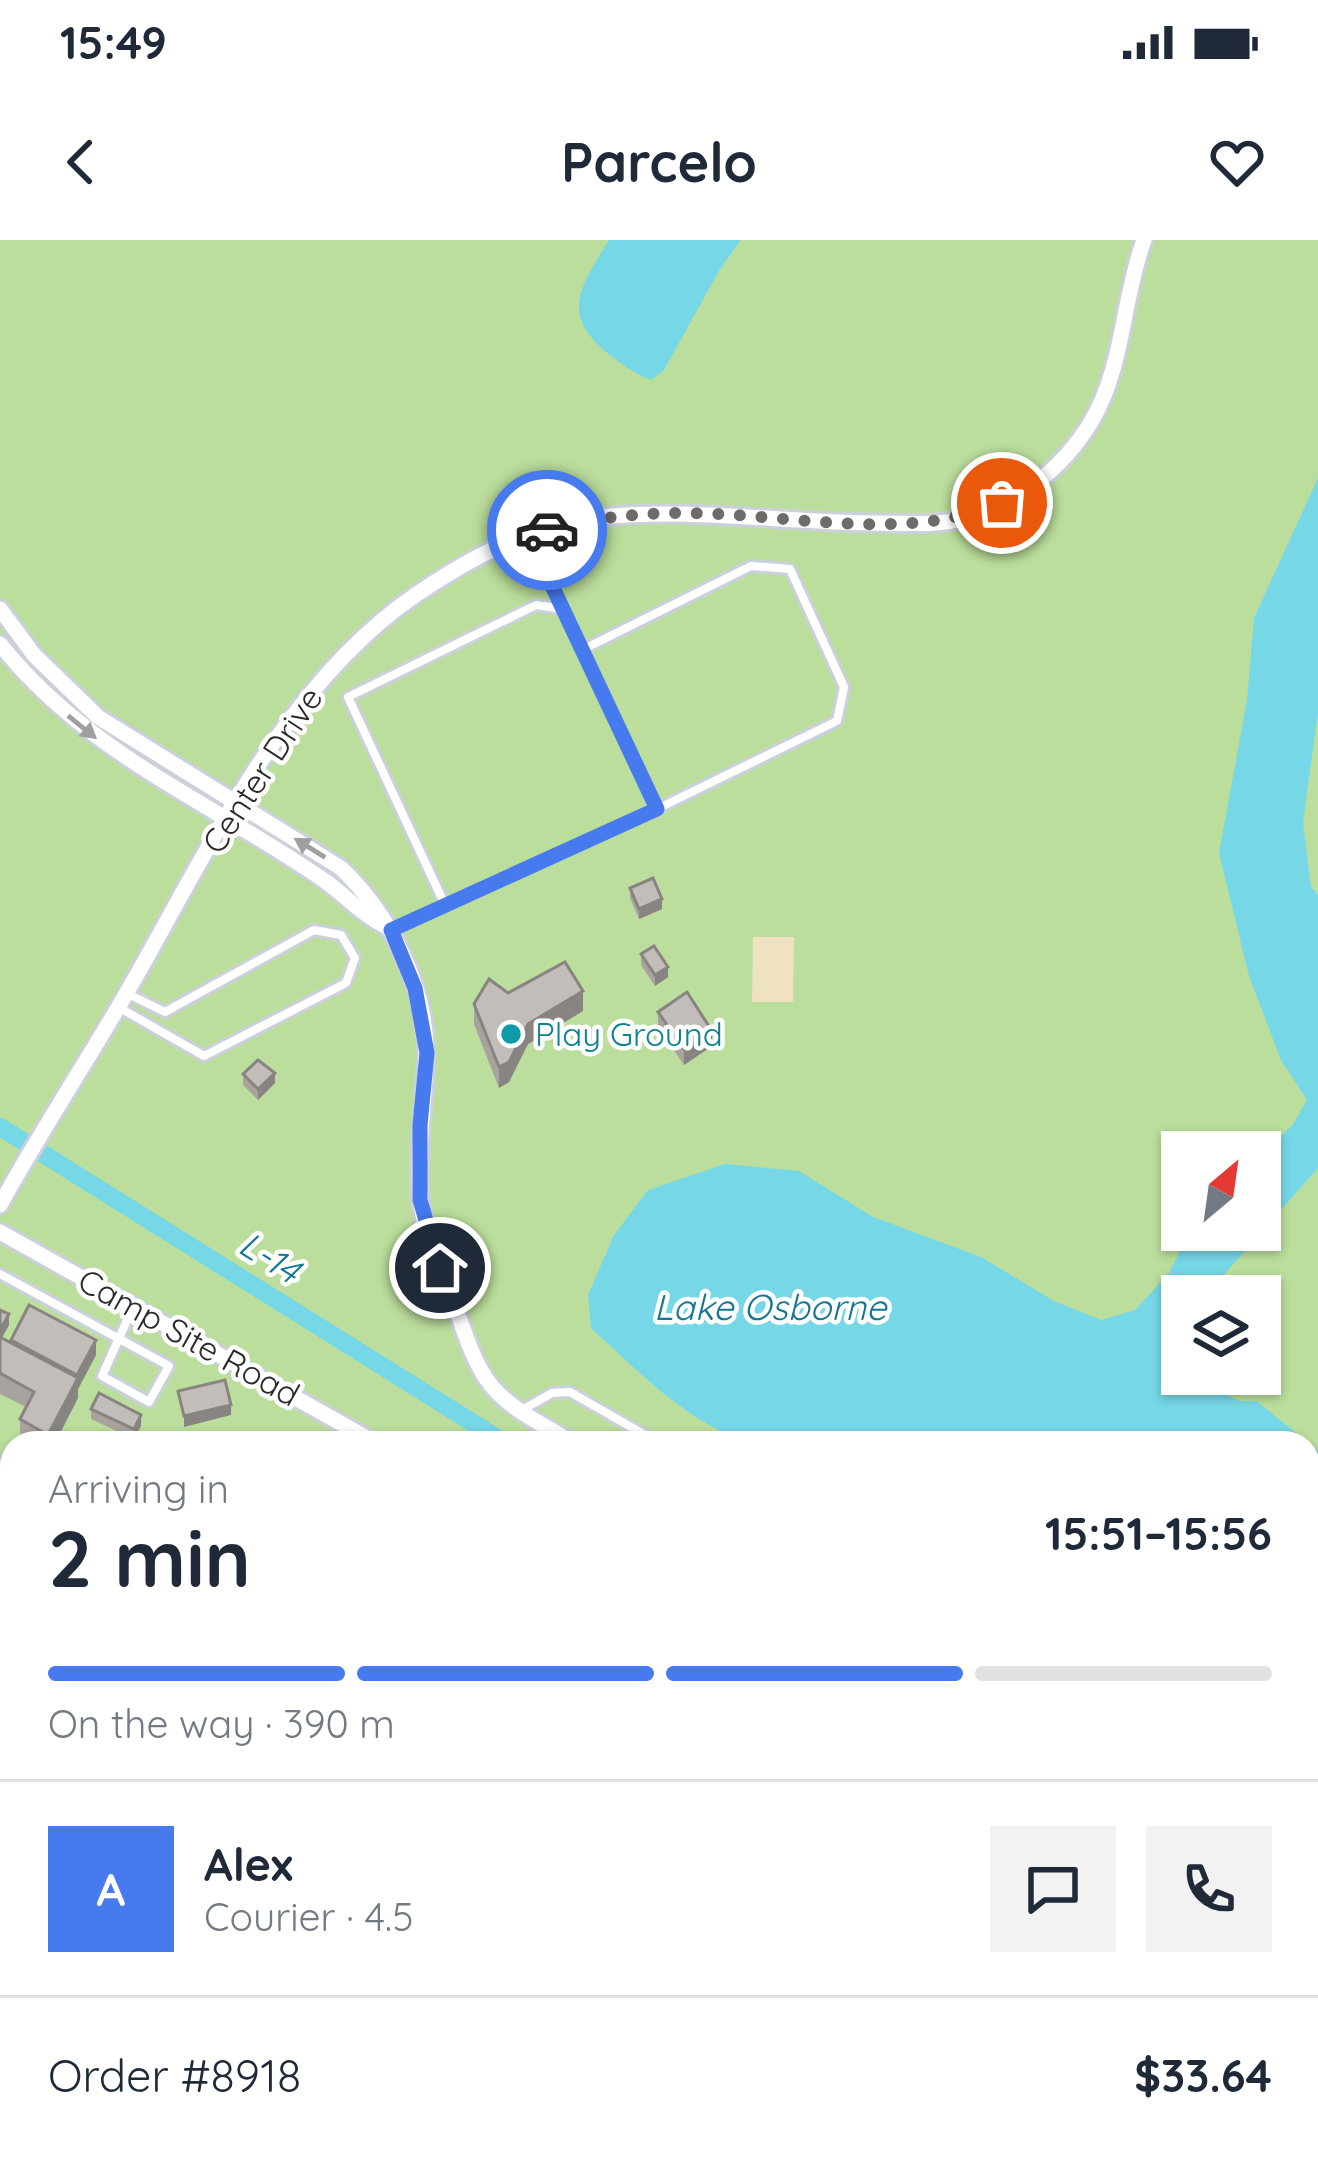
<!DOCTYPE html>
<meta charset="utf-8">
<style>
:root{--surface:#fff;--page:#f2f2f3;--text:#1f2937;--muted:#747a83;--line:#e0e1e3;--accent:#467aee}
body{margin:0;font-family:Quicksand,sans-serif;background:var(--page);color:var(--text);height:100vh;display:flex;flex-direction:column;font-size:45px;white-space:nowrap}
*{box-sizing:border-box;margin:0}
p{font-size:39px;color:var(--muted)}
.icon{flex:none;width:66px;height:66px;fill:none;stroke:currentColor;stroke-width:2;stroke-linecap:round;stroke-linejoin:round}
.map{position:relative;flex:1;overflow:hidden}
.sheet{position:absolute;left:0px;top:1191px;width:1320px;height:747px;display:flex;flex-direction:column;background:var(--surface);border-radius:36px 36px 0 0;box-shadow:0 3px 9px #0004}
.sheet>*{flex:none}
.needle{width:78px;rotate:29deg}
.fabs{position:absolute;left:1161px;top:891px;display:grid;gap:24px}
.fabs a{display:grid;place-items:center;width:120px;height:120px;border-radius:0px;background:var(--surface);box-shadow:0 3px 9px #0004;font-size:60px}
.pin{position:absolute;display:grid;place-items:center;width:102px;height:102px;color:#fff;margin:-51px;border:6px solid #fff;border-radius:50%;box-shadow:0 3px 12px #0007}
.courier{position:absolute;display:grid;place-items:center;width:120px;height:120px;margin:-60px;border:9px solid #467aee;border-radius:50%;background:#fff;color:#222;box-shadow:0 3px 15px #0007}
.headline em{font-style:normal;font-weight:700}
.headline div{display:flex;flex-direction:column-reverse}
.headline{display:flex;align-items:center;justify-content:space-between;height:204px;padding:0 48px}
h1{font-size:78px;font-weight:700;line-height:90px}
.bar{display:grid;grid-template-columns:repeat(4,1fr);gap:18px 12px;align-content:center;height:144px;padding:0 48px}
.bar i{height:15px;border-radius:9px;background:var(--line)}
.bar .active{background:var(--accent)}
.bar p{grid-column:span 4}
.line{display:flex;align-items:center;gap:30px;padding:0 48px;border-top:3px solid var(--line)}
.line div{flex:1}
.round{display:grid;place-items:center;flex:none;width:126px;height:126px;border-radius:0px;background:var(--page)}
.status{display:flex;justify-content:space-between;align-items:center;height:84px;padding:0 60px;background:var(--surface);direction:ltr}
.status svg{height:33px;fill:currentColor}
header{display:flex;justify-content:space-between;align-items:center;height:156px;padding:0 48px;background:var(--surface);font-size:54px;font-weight:700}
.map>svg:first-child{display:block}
.green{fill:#bbde9c;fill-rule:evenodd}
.sand{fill:#eee2c1}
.water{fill:#76d7e7}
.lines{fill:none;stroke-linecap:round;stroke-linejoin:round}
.canal{stroke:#76d7e7;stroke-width:18}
.service-casing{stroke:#cbd0db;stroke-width:14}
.minor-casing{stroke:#cbd0db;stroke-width:21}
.service{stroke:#fff;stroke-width:8}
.minor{stroke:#fff;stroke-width:15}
.wall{fill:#a8a39f}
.shaded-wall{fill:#888482}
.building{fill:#c3bdb9;stroke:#888482;stroke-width:3}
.oneway{fill:#9f9f9f}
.done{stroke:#6e6b69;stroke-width:12;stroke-dasharray:0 21.6}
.route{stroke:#467aee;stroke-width:15}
.culture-dot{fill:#0f9aa8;stroke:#fff;stroke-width:4.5}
.labels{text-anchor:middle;stroke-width:9;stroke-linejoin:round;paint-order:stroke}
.street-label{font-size:33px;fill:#2a2a2a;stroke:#fff}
.culture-label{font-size:33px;fill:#0d838f;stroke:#fff;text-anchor:start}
.water-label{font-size:36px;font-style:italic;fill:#167792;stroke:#fff}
</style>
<div class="status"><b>15:49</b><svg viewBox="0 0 49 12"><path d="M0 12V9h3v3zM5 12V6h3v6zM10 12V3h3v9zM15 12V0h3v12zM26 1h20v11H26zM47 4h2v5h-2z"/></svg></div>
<header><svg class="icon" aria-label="back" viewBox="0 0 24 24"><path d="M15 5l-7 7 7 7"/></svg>Parcelo<svg class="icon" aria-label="heart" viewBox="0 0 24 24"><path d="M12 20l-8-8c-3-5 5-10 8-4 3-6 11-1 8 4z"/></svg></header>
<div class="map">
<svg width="1318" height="1936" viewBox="0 0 1318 1936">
<rect width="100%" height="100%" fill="#ebe3dd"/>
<path class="green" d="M0 0H1318V1936H0ZM1182 912H1260V990H1182ZM1182 1056H1260V1134H1182ZM12 1203H1308V1926H12Z"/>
<polygon class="sand" points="753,697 794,697 793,762 752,762"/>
<g class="water">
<path d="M609 0H741L720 29 664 130 651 140C635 134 623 125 610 115 559 75 580 47 609 0Z"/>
<path d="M1318 238V472L1303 582 1311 647 1318 655V928L1219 1040 1212 1056H1182V1134H1209C1223 1153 1231 1164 1257 1161L1318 1211V1512L1308 1515V1203H752C690 1186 638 1131 591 1088L588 1055 614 995 648 950 725 924 799 931 873 977 981 1017 1054 1061 1101 1080 1135 1070 1169 1033 1191 990H1260V918L1293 884 1307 860 1281 820 1249 736 1219 613 1247 460 1254 378Z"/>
<polygon points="810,1926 996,1926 1006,1936 843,1936"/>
</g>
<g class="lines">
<g class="canal">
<polyline points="0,887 505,1203"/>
<polyline points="1308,1708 1318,1714"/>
</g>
<defs>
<g id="service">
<polyline points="582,410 751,326 790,329 844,447 837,481 657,569"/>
<polyline points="445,665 348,457 536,365 563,369"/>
<polyline points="391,690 657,569 546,333 512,300"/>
<polyline points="120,768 204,816 346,743 355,718 341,695 314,690 165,772 128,754"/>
<polyline points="0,1034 169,1126 149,1162 102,1136 133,1067"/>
<polyline points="522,1170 552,1153 570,1152 659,1203"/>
<polyline points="0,1230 11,1210"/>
<polyline points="0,1357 12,1334"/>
<polyline points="1308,1602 1318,1609"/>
</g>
<g id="minor">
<path d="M0 369 34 415 98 477 341 628C390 675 428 748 426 817 425 863 417 908 420 955 423 993 443 1034 456 1069 466 1096 476 1131 497 1152 517 1173 549 1188 573 1203"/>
<path d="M0 404C87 514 213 563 325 641 345 655 361 674 383 685"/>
<path d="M0 965C41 891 88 820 130 747 208 611 285 443 417 354 471 317 534 283 600 277 690 268 781 282 872 283 902 283 934 286 963 279 1015 267 1064 227 1091 182 1124 127 1122 60 1144 0"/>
<polyline points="0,992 376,1203"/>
<polyline points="1308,1657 1318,1663"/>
<polyline points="1308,1762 1318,1767"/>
<polyline points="1308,1913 1318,1905"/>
<polyline points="1249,1936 1250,1926"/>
<polyline points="1286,1936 1295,1926"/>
</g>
</defs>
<use href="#service" class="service-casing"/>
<use href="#minor" class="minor-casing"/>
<use href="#service" class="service"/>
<use href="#minor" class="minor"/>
</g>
<g class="wall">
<polygon points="630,648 662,669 639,679 630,658"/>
<polygon points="641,714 668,737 655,746 641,725"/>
<polygon points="508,753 583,771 528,804 509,842 499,848 474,784 474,764"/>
<polygon points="658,772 712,806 684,825 658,787"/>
<polygon points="243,834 275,843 258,860 243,845"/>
<polygon points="0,1070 9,1085 2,1098 11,1102 11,1100 96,1115 78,1149 78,1158 55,1203 26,1203 20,1200 20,1179 26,1167 0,1154"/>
<polygon points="91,1169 141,1186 134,1199 91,1179"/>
<polygon points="12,1381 12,1419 1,1413 1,1403"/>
</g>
<g class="shaded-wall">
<polygon points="662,659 662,669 639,679 639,669"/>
<polygon points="668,727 668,737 655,746 655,735"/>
<polygon points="583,751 583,771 528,804 509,842 499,848 499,827 528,784"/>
<polygon points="712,791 712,806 684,825 684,809"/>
<polygon points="275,833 275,843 258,860 258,849"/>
<polygon points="9,1074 9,1085 0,1101 0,1090"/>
<polygon points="96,1100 96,1115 78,1149 78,1158 55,1203 48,1203 48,1195"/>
<polygon points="231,1165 231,1175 184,1187 184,1176"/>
<polygon points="141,1175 141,1186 134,1199 134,1189"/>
</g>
<g class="building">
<polygon points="653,638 662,659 639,669 630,648"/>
<polygon points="654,706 668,727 655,735 641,714"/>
<polygon points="565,722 583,751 528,784 509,822 499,827 474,764 489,739 508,753"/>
<polygon points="687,752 712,791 684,809 658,772"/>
<polygon points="258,820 275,833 258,849 243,834"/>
<polygon points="29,1065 96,1100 77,1135 11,1100"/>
<polygon points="0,1070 9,1074 0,1090"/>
<polygon points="0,1097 78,1138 48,1195 20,1179 34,1152 0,1133"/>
<polygon points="225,1140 231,1165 184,1176 178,1151"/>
<polygon points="99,1153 141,1175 134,1189 91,1169"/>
<polygon points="12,1381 12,1409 1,1403"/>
</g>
<defs><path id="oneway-solid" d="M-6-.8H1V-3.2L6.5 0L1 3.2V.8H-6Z" transform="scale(3)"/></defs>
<g class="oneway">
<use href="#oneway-solid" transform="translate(82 487) rotate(39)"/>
<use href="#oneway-solid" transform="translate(310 608) rotate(-148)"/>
</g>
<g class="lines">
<path class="done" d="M547 290C592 278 636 273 683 273 789 273 901 304 1002 263"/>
<polyline class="route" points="440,1028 420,960 420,885 427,813 415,748 391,690 657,569 546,333 510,299 547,290"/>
</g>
<circle class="culture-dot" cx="511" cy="794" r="12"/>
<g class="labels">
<g class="street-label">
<text transform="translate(262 530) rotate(-57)" y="12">Center Drive</text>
<text transform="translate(189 1097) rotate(29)" y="12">Camp Site Road</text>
</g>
<g class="culture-label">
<text x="535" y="806">Play Ground</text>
</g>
<g class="water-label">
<text transform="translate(270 1017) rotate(32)" y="13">L-14</text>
<text x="770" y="1080">Lake Osborne</text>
</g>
</g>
</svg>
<div class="fabs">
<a><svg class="needle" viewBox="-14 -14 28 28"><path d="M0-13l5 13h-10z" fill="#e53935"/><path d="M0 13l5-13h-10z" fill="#747a83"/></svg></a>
<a><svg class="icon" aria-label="layers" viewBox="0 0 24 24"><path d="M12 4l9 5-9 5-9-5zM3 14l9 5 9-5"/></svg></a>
</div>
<div class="pin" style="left:1002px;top:263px;background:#ea580c"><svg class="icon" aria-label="bag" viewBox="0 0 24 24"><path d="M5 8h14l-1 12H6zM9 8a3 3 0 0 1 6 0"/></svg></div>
<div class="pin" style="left:440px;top:1028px;background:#1f2937"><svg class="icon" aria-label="home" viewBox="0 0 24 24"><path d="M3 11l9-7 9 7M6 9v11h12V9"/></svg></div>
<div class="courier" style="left:547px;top:290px"><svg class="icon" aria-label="car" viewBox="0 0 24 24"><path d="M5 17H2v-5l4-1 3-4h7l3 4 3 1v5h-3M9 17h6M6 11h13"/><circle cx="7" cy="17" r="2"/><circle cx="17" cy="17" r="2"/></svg></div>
<section class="sheet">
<div class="headline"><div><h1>2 min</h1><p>Arriving in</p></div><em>15:51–15:56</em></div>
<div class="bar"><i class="active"></i><i class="active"></i><i class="active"></i><i></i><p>On the way · 390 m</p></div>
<div class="line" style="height:216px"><b class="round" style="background:var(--accent);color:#fff">A</b><div><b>Alex</b><p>Courier · 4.5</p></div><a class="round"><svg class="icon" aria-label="chat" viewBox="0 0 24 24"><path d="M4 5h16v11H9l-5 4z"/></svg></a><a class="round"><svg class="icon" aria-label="phone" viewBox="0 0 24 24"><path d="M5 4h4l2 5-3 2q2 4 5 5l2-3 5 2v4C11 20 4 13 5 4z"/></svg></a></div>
<div class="line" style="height:156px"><div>Order #8918</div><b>$33.64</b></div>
</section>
</div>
